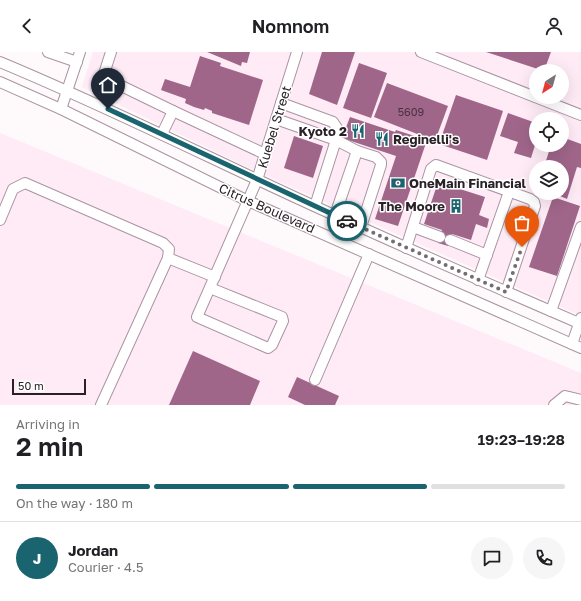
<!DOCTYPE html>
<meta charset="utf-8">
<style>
:root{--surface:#fff;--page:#f6f6f6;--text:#202124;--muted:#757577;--line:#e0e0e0;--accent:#1a6470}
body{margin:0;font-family:"Golos Text",sans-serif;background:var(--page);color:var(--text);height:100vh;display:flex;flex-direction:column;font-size:15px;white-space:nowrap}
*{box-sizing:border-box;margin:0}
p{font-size:13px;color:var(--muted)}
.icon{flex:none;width:22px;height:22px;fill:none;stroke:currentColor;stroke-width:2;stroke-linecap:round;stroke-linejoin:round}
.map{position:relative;height:353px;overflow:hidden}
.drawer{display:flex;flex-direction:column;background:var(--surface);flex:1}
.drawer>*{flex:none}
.needle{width:26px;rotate:216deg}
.fabs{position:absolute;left:529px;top:12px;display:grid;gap:8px}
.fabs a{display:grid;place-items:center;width:40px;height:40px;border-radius:50%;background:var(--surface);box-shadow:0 4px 16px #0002;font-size:20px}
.scale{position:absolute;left:12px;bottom:10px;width:74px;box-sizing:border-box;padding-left:4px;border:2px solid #292126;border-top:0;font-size:11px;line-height:14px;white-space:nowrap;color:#292126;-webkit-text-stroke:3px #fff;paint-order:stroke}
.pin{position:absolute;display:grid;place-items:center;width:34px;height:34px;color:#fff;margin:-41px -17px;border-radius:50% 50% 50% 0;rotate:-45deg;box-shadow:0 0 4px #0007}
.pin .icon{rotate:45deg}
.courier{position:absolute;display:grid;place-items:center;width:40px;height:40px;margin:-20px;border:3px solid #1a6470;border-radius:50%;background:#fff;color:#222;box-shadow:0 1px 5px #0007}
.overview em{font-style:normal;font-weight:600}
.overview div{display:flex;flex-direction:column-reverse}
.overview{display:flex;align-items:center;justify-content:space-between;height:68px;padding:0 16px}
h1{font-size:26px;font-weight:600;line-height:30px}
.bar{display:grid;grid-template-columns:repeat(4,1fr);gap:6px 4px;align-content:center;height:48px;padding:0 16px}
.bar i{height:5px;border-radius:3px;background:var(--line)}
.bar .current{background:var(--accent)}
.bar p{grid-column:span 4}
.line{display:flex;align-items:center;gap:10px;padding:0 16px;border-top:1px solid var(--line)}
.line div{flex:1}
.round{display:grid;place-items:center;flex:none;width:42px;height:42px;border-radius:21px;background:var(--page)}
header{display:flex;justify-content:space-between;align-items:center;height:52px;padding:0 16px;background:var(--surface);font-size:18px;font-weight:600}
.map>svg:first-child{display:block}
.built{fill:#feebf6;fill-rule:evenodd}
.building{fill:#a0668a}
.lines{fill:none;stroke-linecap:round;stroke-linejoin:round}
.minor-casing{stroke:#aa94a1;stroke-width:12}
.minor{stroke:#fff;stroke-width:10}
.done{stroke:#746d71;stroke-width:4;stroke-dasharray:0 7.2}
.route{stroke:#1a6470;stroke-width:5}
.labels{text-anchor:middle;stroke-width:3;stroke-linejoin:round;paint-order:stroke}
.number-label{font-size:11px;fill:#47323f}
.street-label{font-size:13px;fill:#292126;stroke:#fff}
.poi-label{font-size:13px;font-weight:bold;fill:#292126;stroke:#fff;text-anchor:end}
</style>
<header><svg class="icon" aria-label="back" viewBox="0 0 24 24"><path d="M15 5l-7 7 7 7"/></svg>Nomnom<svg class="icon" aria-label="person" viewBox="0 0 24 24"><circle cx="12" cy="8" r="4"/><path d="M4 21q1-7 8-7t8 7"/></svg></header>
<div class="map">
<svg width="581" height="353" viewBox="0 0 581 353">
<rect width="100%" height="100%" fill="#fef9fb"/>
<g class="built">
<path d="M93 0H581V264L264 123 82 35ZM536 19H562V45H536ZM536 67H562V93H536ZM536 115H562V141H536Z"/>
<polygon points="0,81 581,321 581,353 0,353"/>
</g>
<g class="building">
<polygon points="207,0 250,0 247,11 242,10 241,14"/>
<polygon points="322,0 355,0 337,53 309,42"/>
<polygon points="486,0 551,0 544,19"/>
<polygon points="200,4 221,11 220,14 263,28 249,73 212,61 212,59 205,56 204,58 194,55 185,51 186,47 161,38 165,27 190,35"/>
<polygon points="359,11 387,21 371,66 343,56"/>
<polygon points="387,31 448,54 435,89 374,65"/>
<polygon points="456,43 503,59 487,108 439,92"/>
<polygon points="508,61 536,71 536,90 531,106 514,101 518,90 500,84"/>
<polygon points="350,65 395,80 396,78 427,88 398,174 375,167 396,104 342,86"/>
<polygon points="294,84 323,94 313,126 284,116"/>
<polygon points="562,85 581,92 581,116 577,115 567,147 553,141 562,141 562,115 544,115 551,93 562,93"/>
<polygon points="438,130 485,145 479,163 489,167 487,176 476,172 471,188 452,182 448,194 438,191 442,178 424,172"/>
<polygon points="553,145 580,154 557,224 529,215"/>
<polygon points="193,299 260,329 250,353 169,353"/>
<polygon points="297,325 339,344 335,353 305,353 288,345"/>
</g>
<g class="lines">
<defs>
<g id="minor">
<polyline points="48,0 77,10"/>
<polyline points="111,0 103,25 173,59 162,82"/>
<polyline points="421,0 581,63"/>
<path d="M0 10C87 46 171 87 256 127 364 178 472 225 581 272"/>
<polyline points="0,30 63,58 248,149 581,296"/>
<polyline points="61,57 80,0"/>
<polyline points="173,59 265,102"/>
<polyline points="276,67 336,88 337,76 333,70 281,51"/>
<polyline points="315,154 336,88 357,99"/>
<polyline points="335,163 357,99 376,105 381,110 381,113 361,175"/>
<polyline points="0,168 13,137 25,131 163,191 169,197 168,206 101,353"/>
<polyline points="413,175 440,185"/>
<polyline points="450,188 487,203"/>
<polyline points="406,196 431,117 436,113 530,147 534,150 535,154 506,240"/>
<polyline points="168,206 215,225"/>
<polyline points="478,228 509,140"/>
<polyline points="210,236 282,265 283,269 272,293 268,296 197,265 257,128 297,0"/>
<polyline points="551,259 581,175"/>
<polyline points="572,292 581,266"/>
<polyline points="315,328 369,202"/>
<polyline points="554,353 565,344 581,348"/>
</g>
</defs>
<use href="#minor" class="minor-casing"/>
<use href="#minor" class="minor"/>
</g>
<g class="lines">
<polyline class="done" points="347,169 506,240 522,195"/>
<polyline class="route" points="108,57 347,169"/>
</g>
<defs>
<symbol id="restaurant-bare" viewBox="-9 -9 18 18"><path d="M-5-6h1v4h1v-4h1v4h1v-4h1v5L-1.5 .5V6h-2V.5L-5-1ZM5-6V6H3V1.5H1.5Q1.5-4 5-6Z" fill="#1a6470" stroke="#fff" stroke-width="2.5" paint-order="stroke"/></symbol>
<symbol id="bank-bare" viewBox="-9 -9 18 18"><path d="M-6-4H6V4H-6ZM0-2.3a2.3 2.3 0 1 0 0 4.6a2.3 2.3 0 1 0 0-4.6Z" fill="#1a6470" stroke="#fff" stroke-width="2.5" paint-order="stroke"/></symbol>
<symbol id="building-bare" viewBox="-9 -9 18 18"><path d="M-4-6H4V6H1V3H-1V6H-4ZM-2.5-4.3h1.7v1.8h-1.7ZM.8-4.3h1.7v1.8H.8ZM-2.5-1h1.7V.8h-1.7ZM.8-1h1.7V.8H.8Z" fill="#1a6470" stroke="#fff" stroke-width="2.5" paint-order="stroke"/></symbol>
</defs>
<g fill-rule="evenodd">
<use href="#restaurant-bare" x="348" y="69" width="20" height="20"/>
<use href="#restaurant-bare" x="372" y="77" width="20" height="20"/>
<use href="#bank-bare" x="388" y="121" width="20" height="20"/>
<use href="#building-bare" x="446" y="144" width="20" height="20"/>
</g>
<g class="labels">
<g class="number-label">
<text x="411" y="64">5609</text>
</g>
<g class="street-label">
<text transform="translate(274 75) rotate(-73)" y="5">Kuebel Street</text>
<text transform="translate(267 156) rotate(24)" y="5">Citrus Boulevard</text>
</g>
<g class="poi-label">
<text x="347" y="84">Kyoto 2</text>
<text x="393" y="92" text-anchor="start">Reginelli's</text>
<text x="409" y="136" text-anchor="start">OneMain Financial</text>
<text x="445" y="159">The Moore</text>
</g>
</g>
</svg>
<div class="fabs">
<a><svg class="needle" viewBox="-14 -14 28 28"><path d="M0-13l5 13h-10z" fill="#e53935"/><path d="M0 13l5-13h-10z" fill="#757577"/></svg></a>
<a><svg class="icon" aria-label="locate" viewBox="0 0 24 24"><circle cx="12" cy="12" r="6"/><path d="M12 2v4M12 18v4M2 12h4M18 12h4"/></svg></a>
<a><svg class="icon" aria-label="layers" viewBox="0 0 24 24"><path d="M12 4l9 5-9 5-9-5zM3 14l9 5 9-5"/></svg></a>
</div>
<div class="scale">50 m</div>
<div class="pin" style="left:522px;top:195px;background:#ea580c"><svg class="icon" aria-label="bag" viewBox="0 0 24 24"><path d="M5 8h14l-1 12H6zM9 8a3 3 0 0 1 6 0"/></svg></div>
<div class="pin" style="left:108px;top:57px;background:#1f2937"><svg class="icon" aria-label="home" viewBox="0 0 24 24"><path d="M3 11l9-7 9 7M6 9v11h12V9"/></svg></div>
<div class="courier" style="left:347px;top:169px"><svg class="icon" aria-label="car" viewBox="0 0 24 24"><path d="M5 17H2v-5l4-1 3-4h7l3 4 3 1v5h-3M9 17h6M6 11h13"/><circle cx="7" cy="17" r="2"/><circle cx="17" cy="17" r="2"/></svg></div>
</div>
<section class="drawer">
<div class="overview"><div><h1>2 min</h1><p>Arriving in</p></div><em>19:23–19:28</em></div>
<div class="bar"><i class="current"></i><i class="current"></i><i class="current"></i><i></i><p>On the way · 180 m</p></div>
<div class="line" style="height:72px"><b class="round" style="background:var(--accent);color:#fff">J</b><div><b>Jordan</b><p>Courier · 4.5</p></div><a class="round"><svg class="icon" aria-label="chat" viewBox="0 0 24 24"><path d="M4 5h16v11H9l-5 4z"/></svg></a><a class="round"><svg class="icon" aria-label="phone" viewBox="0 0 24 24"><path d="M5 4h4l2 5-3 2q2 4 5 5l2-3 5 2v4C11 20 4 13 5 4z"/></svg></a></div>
</section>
